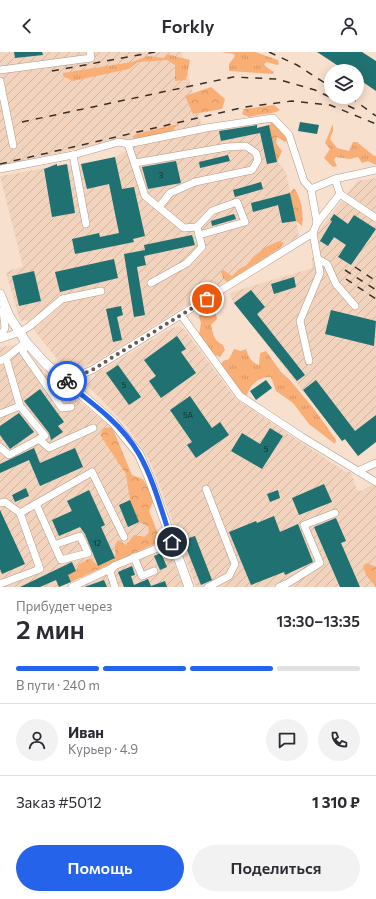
<!DOCTYPE html>
<html lang="ru">
<meta charset="utf-8">
<style>
:root{--surface:#fff;--page:#f2f2f3;--text:#2b2b33;--muted:#7c7c81;--line:#e1e1e2;--accent:#2563eb}
body{margin:0;font-family:Commissioner,sans-serif;background:var(--page);color:var(--text);height:100vh;display:flex;flex-direction:column;font-size:15px;white-space:nowrap}
*{box-sizing:border-box;margin:0}
p{font-size:13px;color:var(--muted)}
.icon{flex:none;width:22px;height:22px;fill:none;stroke:currentColor;stroke-width:2;stroke-linecap:round;stroke-linejoin:round}
.map{position:relative;height:535px;overflow:hidden}
.details{display:flex;flex-direction:column;background:var(--surface);flex:1}
.details>*{flex:none}
.fabs{position:absolute;left:324px;top:12px;display:grid;gap:8px}
.fabs a{display:grid;place-items:center;width:40px;height:40px;border-radius:50%;background:var(--surface);box-shadow:0 2px 10px #0003;font-size:20px}
.pin{position:absolute;display:grid;place-items:center;width:34px;height:34px;color:#fff;margin:-17px;border:2px solid #fff;border-radius:50%;box-shadow:0 1px 4px #0007}
.courier{position:absolute;display:grid;place-items:center;width:40px;height:40px;margin:-20px;border:3px solid #2563eb;border-radius:50%;background:#fff;color:#222;box-shadow:0 1px 5px #0007}
.head em{font-style:normal;font-weight:600}
.head div{display:flex;flex-direction:column-reverse}
.head{display:flex;align-items:center;justify-content:space-between;height:68px;padding:0 16px}
h1{font-size:26px;font-weight:600;line-height:30px}
.bar{display:grid;grid-template-columns:repeat(4,1fr);gap:6px 4px;align-content:center;height:48px;padding:0 16px}
.bar i{height:5px;border-radius:3px;background:var(--line)}
.bar .current{background:var(--accent)}
.bar p{grid-column:span 4}
.line{display:flex;align-items:center;gap:10px;padding:0 16px;border-top:1px solid var(--line)}
.line div{flex:1}
.round{display:grid;place-items:center;flex:none;width:42px;height:42px;border-radius:21px;background:var(--page)}
.action{display:flex;gap:8px;margin-top:auto;padding:8px 16px}
.action a{flex:1;height:46px;border-radius:24px;background:var(--accent);color:#fff;font-size:16px;font-weight:600;line-height:46px;text-align:center}
.action a+a{background:var(--page);color:var(--text)}
header{display:flex;justify-content:space-between;align-items:center;height:52px;padding:0 16px;background:var(--surface);font-size:18px;font-weight:600}
.map>svg:first-child{display:block}
.industrial{fill:url(#industrial-furrows)}
.grass{fill:url(#grass-tufts)}
.forest{fill:url(#forest-crowns)}
.building{fill:#207272}
.lines{fill:none;stroke-linecap:round;stroke-linejoin:round}
.minor-casing{stroke:#b09a8a;stroke-width:8}
.major-casing{stroke:#b09a8a;stroke-width:10}
.minor{stroke:#fff;stroke-width:7}
.major{stroke:#fff;stroke-width:9}
.rail{stroke:#392e27;stroke-width:1.5;stroke-dasharray:7 7;stroke-linecap:butt}
.done{stroke:#685a50;stroke-width:4;stroke-dasharray:0 7.2}
.route{stroke:#2563eb;stroke-width:5}
.labels{text-anchor:middle;stroke-width:4;stroke-linejoin:round;paint-order:stroke}
.number-label{font-size:8px;fill:#1c2a26}
</style>
<header><svg class="icon" aria-label="back" viewBox="0 0 24 24"><path d="M15 5l-7 7 7 7"/></svg>Forkly<svg class="icon" aria-label="person" viewBox="0 0 24 24"><circle cx="12" cy="8" r="4"/><path d="M4 21q1-7 8-7t8 7"/></svg></header>
<div class="map">
<svg width="376" height="535" viewBox="0 0 376 535">
<defs>
<pattern id="industrial-furrows" width="10" height="10" patternUnits="userSpaceOnUse"><rect width="10" height="10" fill="#f2d3bd"/><path d="M-1 1l2-2M0 10L10 0M9 11l2-2" fill="none" stroke="#cfb4a1"/></pattern>
<pattern id="grass-tufts" width="24" height="20" patternUnits="userSpaceOnUse"><rect width="24" height="20" fill="#f8ae74"/><path d="M3 7l-1-3M5 7V3M7 7l1-3M15 17l-1-3M17 17v-4M19 17l1-3" fill="none" stroke="#d49563"/></pattern>
<pattern id="forest-crowns" width="20" height="18" patternUnits="userSpaceOnUse"><rect width="20" height="18" fill="#f8ae74"/><path d="M2 6a3 3 0 1 1 6 0M12 15a3 3 0 1 1 6 0" fill="none" stroke="#d49563"/></pattern>
</defs>
<rect width="100%" height="100%" fill="#f8e0cf"/>
<g class="industrial">
<polygon points="0,0 182,0 202,75 128,90 118,87 0,115"/>
<polygon points="256,72 259,75 269,73 277,109 286,120 299,184 97,309 72,319 58,308 26,268 20,269 6,220 23,214 0,124 51,115 51,113 57,112 57,114 81,112 115,105 132,95 215,78 219,79"/>
<polygon points="376,126 376,390 358,404 345,387 342,389 234,251 229,241 312,216 312,206 320,203 317,181 357,129"/>
<polygon points="179,274 184,277 236,347 346,420 351,420 357,438 361,439 371,433 376,434 376,535 196,535 155,421 146,402 125,372 87,333 97,321 170,277"/>
<polygon points="19,292 50,327 109,373 156,487 59,535 0,535 0,295"/>
<polygon points="162,499 171,504 184,535 75,535"/>
</g>
<g class="grass">
<polygon points="221,0 255,0 278,8 279,12 277,13 267,10 264,12 265,14 274,20 273,22 229,19 229,12 235,4 234,2"/>
<polygon points="167,2 190,8 186,28 175,29 175,13 167,8 138,10 129,17 73,29 63,24 63,21 132,10 148,4 164,6"/>
<path d="M178 72 179 73 175 75 173 79C160 83 145 89 132 85L136 82Z"/>
<polygon points="333,72 333,79 330,87 337,96 349,99 353,90 357,90 374,104 376,104 376,113 368,109 362,111 358,105 350,107 336,105 334,108 337,114 333,115 324,106 330,97 325,91"/>
<polygon points="279,189 284,191 280,196 227,230 223,226 221,220 223,218 232,224 239,217 247,213 253,205 266,195"/>
<path d="M215 258 217 267 211 273C213 282 214 289 223 293L225 298 220 305 212 302 199 283 201 271 199 264 202 260Z"/>
<path d="M234 297 241 299 246 297C248 303 251 311 259 313L260 301 266 299 281 320 289 327 314 357 336 388 335 392 309 372 293 351 276 339 271 325C259 324 250 333 247 343L245 344 225 322 221 313 223 309 229 307Z"/>
</g>
<g class="forest">
<polygon points="211,35 225,47 222,57 193,62 185,44"/>
<path d="M274 53 280 58C271 63 259 62 249 65L242 62 244 57Z"/>
<polygon points="272,70 279,75 289,88 285,90 277,85 276,91 282,99 277,110 269,73"/>
<path d="M294 136C301 145 304 162 302 174L296 169 290 141Z"/>
<polygon points="112,375 132,423 143,427 154,448 149,459 161,489 71,530 68,523 76,519 78,513 90,506 98,514 115,506 115,493 118,488 126,493 134,483 146,485 149,480 148,474 139,470 130,448 126,422 100,383 104,376"/>
<polygon points="367,511 376,515 376,535 366,523 363,514"/>
</g>
<g class="building">
<polygon points="14,0 42,0 43,3 15,6"/>
<polygon points="317,0 362,0 376,9 376,39 357,26 357,19 346,19"/>
<polygon points="300,70 319,73 317,82 298,79"/>
<polygon points="257,73 257,76 269,73 277,110 267,112 260,81 221,89 219,79"/>
<polygon points="228,103 230,109 200,116 199,110"/>
<polygon points="115,105 122,137 134,135 145,184 133,187 134,190 75,202 72,187 99,181 100,185 119,181 109,132 87,137 81,112"/>
<polygon points="176,109 181,131 148,137 142,115"/>
<polygon points="57,112 57,114 67,112 75,161 52,165 44,117"/>
<polygon points="261,130 263,137 235,145 233,138"/>
<polygon points="290,141 296,169 282,171 278,153 253,160 251,151"/>
<polygon points="234,162 236,167 212,174 211,169"/>
<polygon points="334,162 348,172 354,163 376,177 351,213 338,205 346,193 334,185 328,194 320,189 332,169 330,168"/>
<polygon points="192,183 195,193 144,204 146,213 137,215 145,263 134,265 124,202 145,198 144,193"/>
<polygon points="114,207 118,226 60,240 55,220"/>
<polygon points="34,219 41,249 19,254 12,224"/>
<polygon points="294,225 296,235 274,242 271,232"/>
<polygon points="251,238 265,255 257,262 305,323 297,329 234,251"/>
<polygon points="121,254 123,263 117,265 122,288 113,290 106,257"/>
<polygon points="331,258 376,269 374,294 325,282"/>
<polygon points="177,284 186,297 181,300 196,321 161,346 149,329 156,324 144,308"/>
<polygon points="118,313 141,345 129,353 106,321"/>
<polygon points="266,328 272,336 256,348 250,339"/>
<polygon points="316,328 355,379 376,363 376,390 358,404 345,387 342,389 303,338"/>
<polygon points="40,337 64,370 58,374 63,380 51,388 49,381 24,349"/>
<polygon points="190,344 212,376 220,370 229,383 196,406 187,393 192,390 170,358"/>
<polygon points="19,361 34,380 10,397 0,383 0,374"/>
<polygon points="270,376 283,384 262,417 231,399 242,381 260,392"/>
<polygon points="34,396 40,411 75,396 83,415 40,434 29,408 0,421 0,412"/>
<polygon points="324,432 332,450 299,463 292,446"/>
<polygon points="26,436 29,444 15,450 12,443"/>
<polygon points="89,438 105,473 101,475 115,506 98,514 85,482 80,475 59,484 52,468 72,459 67,449"/>
<polygon points="278,438 280,446 270,450 267,442"/>
<polygon points="130,448 139,470 128,475 119,453"/>
<polygon points="0,458 25,512 2,522 0,517"/>
<polygon points="274,464 280,480 298,472 313,510 285,523 284,520 251,533 229,480 256,469 257,471"/>
<polygon points="336,466 346,489 341,491 360,535 340,535 314,475"/>
<polygon points="195,484 212,528 201,533 183,488"/>
<polygon points="161,501 167,515 160,518 154,504"/>
<polygon points="72,510 76,519 68,523 71,530 59,535 56,528 40,535 20,535"/>
<polygon points="132,514 135,523 131,524 134,533 148,527 151,534 165,529 167,535 124,535 118,520"/>
<polygon points="104,528 107,535 85,535 87,534"/>
</g>
<g class="lines">
<defs>
<g id="minor">
<polyline points="0,18 91,6 90,0"/>
<polyline points="0,29 13,93"/>
<polyline points="128,92 145,144 184,176 197,175 202,195 187,211 151,231"/>
<polyline points="73,103 86,172"/>
<polyline points="135,111 227,95 246,94 256,101 258,108 252,118 195,130 170,141 159,155"/>
<polyline points="0,117 73,103 119,90 128,92 206,76 273,66 289,83 304,129 311,137"/>
<polyline points="340,142 376,166"/>
<polyline points="317,171 311,137 335,127"/>
<polyline points="197,175 212,159 237,150 245,170 199,183"/>
<polyline points="318,207 327,212 336,232 355,254"/>
<polyline points="181,263 240,344 302,385 376,430"/>
<polyline points="0,286 5,276 3,258"/>
<polyline points="0,287 20,280 30,274 62,247 101,239"/>
<polyline points="26,290 23,300 62,356 71,355"/>
<polyline points="0,309 6,306 26,290"/>
<polyline points="309,309 300,269 320,221 313,181"/>
<polyline points="65,329 92,318 313,181 317,171 340,142 335,127 376,118"/>
<polyline points="0,362 20,354"/>
<polyline points="39,387 49,396 93,376"/>
<polyline points="0,395 9,403 45,384 20,354 6,306"/>
<polyline points="358,419 376,411"/>
<polyline points="206,437 235,512 229,524 208,535"/>
<polyline points="0,451 5,450 20,461 92,420 124,485"/>
<polyline points="36,452 61,508 88,501 80,484 54,493"/>
<polyline points="134,505 142,524 154,519"/>
<polyline points="0,532 40,517 20,461"/>
<polyline points="72,535 114,515"/>
<polyline points="115,535 110,520 114,514 172,490"/>
<polyline points="279,535 288,531 320,511 304,473 335,461"/>
</g>
<polyline id="major" points="0,242 9,264 26,290 45,311 113,370 139,402 149,425 189,535"/>
</defs>
<use href="#minor" class="minor-casing"/>
<use href="#major" class="major-casing"/>
<use href="#minor" class="minor"/>
<use href="#major" class="major"/>
<g class="rail">
<polyline points="269,0 297,13 331,35"/>
<polyline points="52,19 155,0"/>
<polyline points="350,45 376,64"/>
<polyline points="22,70 233,25 277,27 315,38 359,59"/>
<polyline points="0,112 245,55 292,49 330,53 376,72"/>
<polyline points="355,215 376,229"/>
<polyline points="345,218 376,238"/>
<polyline points="346,227 376,247"/>
</g>
</g>
<g class="lines">
<polyline class="done" points="67,329 92,318 207,247"/>
<path class="route" d="M67 329 65 330C91 350 122 372 139 402 154 428 162 461 172 490"/>
</g>
<g class="labels">
<g class="number-label">
<text x="161" y="126">3</text>
<text x="124" y="336">5</text>
<text x="188" y="366">5А</text>
<text x="266" y="400">5</text>
<text x="97" y="494">12</text>
</g>
</g>
</svg>
<div class="fabs">
<a><svg class="icon" aria-label="layers" viewBox="0 0 24 24"><path d="M12 4l9 5-9 5-9-5zM3 14l9 5 9-5"/></svg></a>
</div>
<div class="pin" style="left:207px;top:247px;background:#ea580c"><svg class="icon" aria-label="bag" viewBox="0 0 24 24"><path d="M5 8h14l-1 12H6zM9 8a3 3 0 0 1 6 0"/></svg></div>
<div class="pin" style="left:172px;top:490px;background:#1f2937"><svg class="icon" aria-label="home" viewBox="0 0 24 24"><path d="M3 11l9-7 9 7M6 9v11h12V9"/></svg></div>
<div class="courier" style="left:67px;top:329px"><svg class="icon" aria-label="bike" viewBox="0 0 24 24"><circle cx="6" cy="16" r="4"/><circle cx="18" cy="16" r="4"/><path d="M6 16l4-8h5l3 8M10 8l3 8H6M13 5h3"/></svg></div>
</div>
<section class="details">
<div class="head"><div><h1>2 мин</h1><p>Прибудет через</p></div><em>13:30–13:35</em></div>
<div class="bar"><i class="current"></i><i class="current"></i><i class="current"></i><i></i><p>В пути · 240 m</p></div>
<div class="line" style="height:72px"><a class="round"><svg class="icon" aria-label="person" viewBox="0 0 24 24"><circle cx="12" cy="8" r="4"/><path d="M4 21q1-7 8-7t8 7"/></svg></a><div><b>Иван</b><p>Курьер · 4.9</p></div><a class="round"><svg class="icon" aria-label="chat" viewBox="0 0 24 24"><path d="M4 5h16v11H9l-5 4z"/></svg></a><a class="round"><svg class="icon" aria-label="phone" viewBox="0 0 24 24"><path d="M5 4h4l2 5-3 2q2 4 5 5l2-3 5 2v4C11 20 4 13 5 4z"/></svg></a></div>
<div class="line" style="height:52px"><div>Заказ #5012</div><b>1 310 ₽</b></div>
<div class="action"><a>Помощь</a><a>Поделиться</a></div>
</section>
